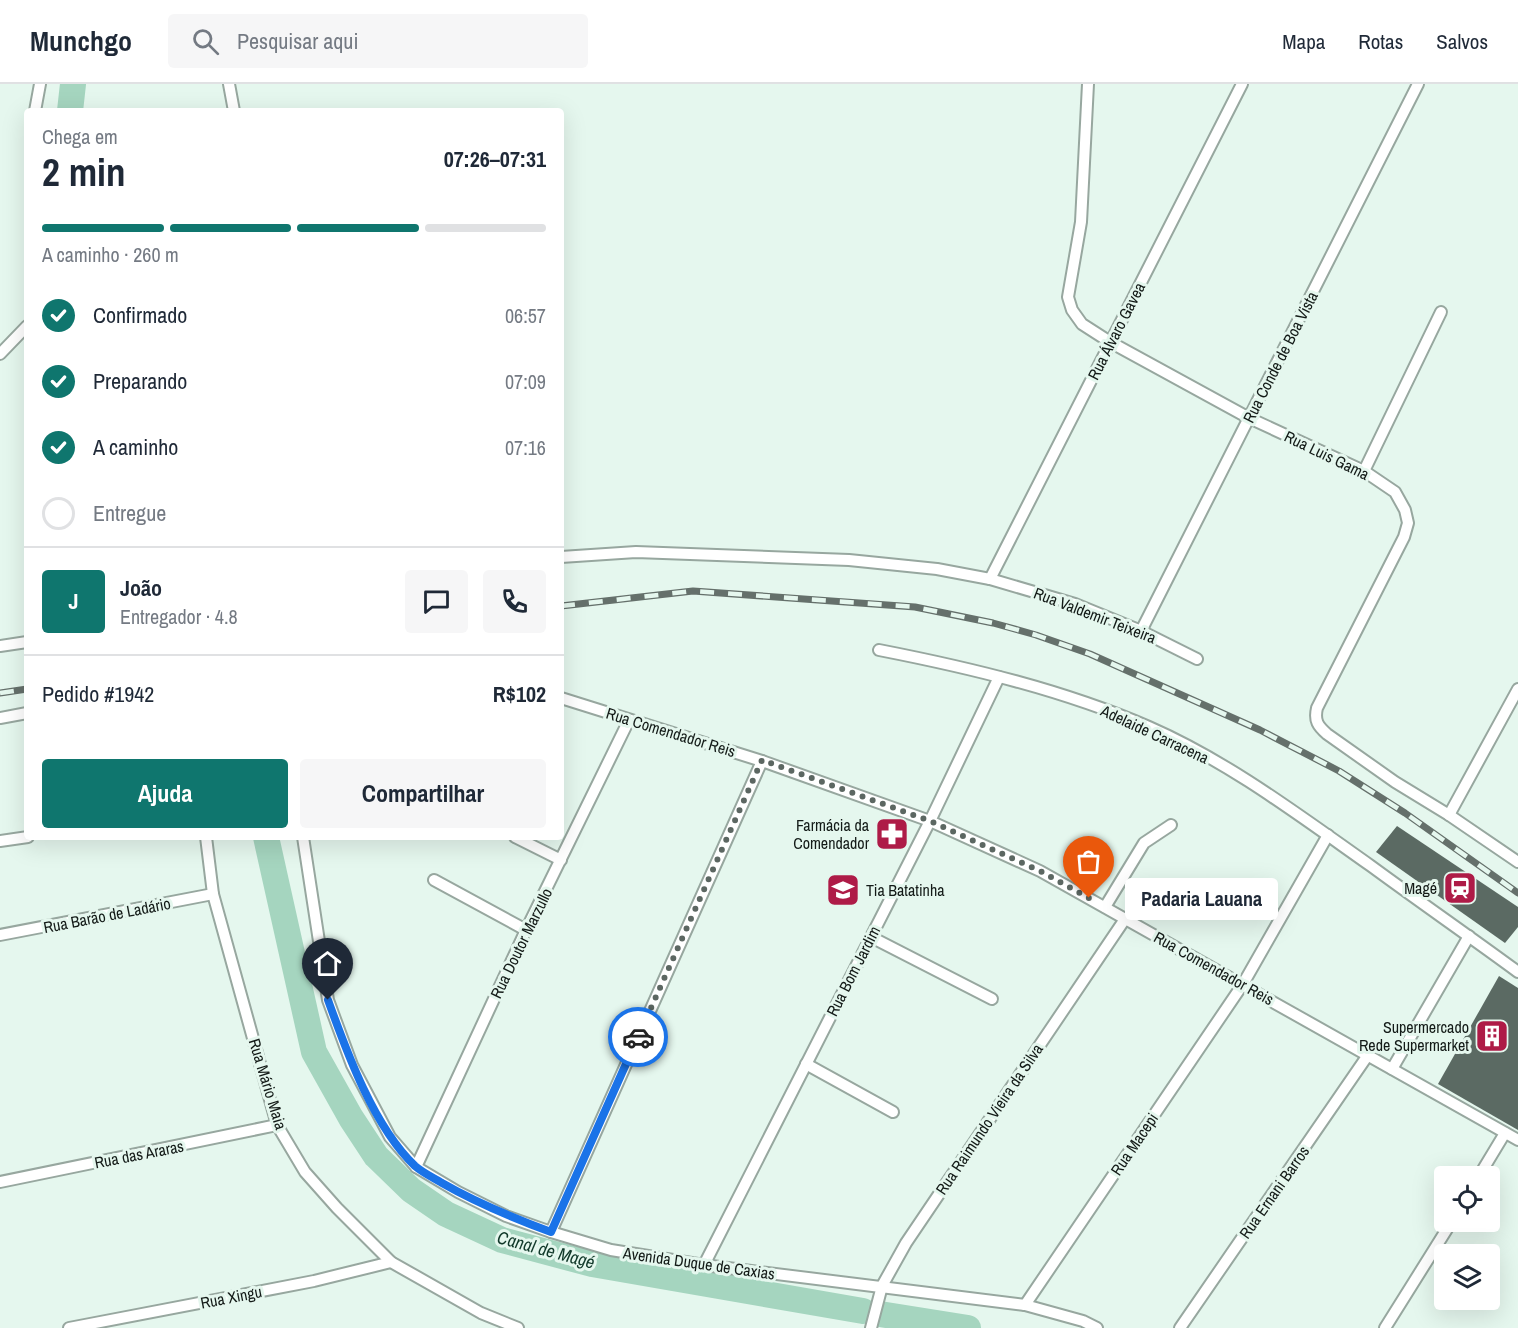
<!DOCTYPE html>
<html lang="pt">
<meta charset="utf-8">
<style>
:root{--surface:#fff;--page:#f6f6f7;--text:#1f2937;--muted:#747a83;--line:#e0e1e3;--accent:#0f766e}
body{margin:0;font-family:"Archivo Narrow",sans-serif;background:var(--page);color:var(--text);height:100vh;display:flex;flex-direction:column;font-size:22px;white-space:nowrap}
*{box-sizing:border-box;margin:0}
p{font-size:20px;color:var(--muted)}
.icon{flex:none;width:33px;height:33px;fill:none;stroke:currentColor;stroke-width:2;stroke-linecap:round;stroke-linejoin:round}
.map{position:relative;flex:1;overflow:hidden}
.side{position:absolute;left:24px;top:24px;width:540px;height:732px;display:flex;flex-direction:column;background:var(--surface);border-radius:6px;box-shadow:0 6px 24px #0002}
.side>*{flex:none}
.fabs{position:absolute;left:1434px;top:1082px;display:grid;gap:12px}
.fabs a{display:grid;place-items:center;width:66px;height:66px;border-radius:6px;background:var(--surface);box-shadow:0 6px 24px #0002;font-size:30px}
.pin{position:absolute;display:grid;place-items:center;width:51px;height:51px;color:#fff;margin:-62px -26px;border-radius:50% 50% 50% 0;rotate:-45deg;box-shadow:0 0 6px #0007}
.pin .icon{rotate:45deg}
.courier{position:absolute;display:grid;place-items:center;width:60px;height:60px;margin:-30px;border:4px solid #1a73e8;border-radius:50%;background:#fff;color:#222;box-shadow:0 2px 8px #0007}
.bubble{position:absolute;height:42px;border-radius:6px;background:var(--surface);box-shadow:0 6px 24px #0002;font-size:20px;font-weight:700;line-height:42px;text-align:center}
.overview em{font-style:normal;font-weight:700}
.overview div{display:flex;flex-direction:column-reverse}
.overview{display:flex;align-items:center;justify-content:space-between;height:102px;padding:0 18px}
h1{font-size:39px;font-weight:700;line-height:45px}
.bar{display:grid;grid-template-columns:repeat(4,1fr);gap:9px 6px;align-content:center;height:72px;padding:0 18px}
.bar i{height:8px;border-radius:4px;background:var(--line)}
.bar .active{background:var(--accent)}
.bar p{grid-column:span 4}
.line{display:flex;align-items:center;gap:15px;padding:0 18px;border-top:2px solid var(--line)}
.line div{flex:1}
.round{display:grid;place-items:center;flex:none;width:63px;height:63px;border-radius:6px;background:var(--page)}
ol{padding:0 18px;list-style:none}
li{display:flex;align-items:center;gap:18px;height:66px}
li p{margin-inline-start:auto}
li .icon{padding:6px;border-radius:50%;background:var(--accent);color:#fff;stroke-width:4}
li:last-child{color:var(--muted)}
li i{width:33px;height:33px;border:3px solid var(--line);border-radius:50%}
.action{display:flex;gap:12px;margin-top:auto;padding:12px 18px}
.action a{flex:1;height:69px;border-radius:6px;background:var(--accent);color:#fff;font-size:24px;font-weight:700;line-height:69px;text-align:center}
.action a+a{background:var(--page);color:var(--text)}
header{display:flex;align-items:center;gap:36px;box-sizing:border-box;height:84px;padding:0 30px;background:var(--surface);border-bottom:2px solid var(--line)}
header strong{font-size:28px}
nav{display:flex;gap:33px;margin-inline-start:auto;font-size:21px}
.search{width:420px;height:54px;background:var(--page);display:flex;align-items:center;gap:15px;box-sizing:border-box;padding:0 21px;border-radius:6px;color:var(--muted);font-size:22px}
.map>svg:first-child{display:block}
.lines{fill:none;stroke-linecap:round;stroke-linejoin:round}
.river{stroke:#a5d5bf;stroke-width:26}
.building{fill:#5b6a63}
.minor-casing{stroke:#97a79f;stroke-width:14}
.minor{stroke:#fff;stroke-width:10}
.rail-casing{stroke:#65706b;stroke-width:7}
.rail{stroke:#e5f7ee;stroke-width:4.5;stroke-dasharray:14;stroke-linecap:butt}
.done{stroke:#5c6762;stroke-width:6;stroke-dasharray:0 10.8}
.route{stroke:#1a73e8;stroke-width:8}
.labels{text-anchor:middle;stroke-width:6;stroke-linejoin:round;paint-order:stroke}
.street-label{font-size:16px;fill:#131a17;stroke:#e5f7ee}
.poi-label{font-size:16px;fill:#131a17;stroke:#e5f7ee;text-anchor:end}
.water-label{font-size:18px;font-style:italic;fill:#11392a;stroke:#e5f7ee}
</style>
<header>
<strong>Munchgo</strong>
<div class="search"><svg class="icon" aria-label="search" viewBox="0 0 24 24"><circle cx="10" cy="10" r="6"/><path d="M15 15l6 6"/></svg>Pesquisar aqui</div>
<nav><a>Mapa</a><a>Rotas</a><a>Salvos</a></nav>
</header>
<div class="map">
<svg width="1518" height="1244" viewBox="0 0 1518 1244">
<rect width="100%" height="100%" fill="#e5f7ee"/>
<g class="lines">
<g class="river">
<polyline points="70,27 73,0"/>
<polyline points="266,753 314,968 351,1034 376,1072 411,1106 446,1130 502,1156 592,1180 863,1227"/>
<polyline points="880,1230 968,1244"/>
</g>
</g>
<g class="building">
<polygon points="1397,742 1518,823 1518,843 1505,859 1376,768"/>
<polygon points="1499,892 1518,904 1518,1046 1438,1000"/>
</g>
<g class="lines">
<defs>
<g id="minor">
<polyline points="229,0 234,27"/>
<path d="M1088 0 1081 138 1068 213 1072 226 1082 240 1110 258 1249 334 1364 387 1395 408 1405 426 1408 439 1404 453 1317 624C1314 637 1318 642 1327 650L1395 698 1449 731 1518 778"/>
<polyline points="35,27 40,0"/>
<polyline points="0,270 27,242"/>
<polyline points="1364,387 1441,228"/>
<polyline points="561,473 636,468 849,476 937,485 990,495 1075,520 1141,547 1197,575"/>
<polyline points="990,495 1242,0"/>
<polyline points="1141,547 1418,0"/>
<polyline points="0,562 27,558"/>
<path d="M879 566C971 584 1063 606 1149 643 1229 678 1300 732 1371 782 1420 818 1469 852 1518 888"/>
<polyline points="561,614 762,677 930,737 1040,787 1518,1056"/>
<polyline points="0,634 27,629"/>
<polyline points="1449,731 1518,605"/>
<polyline points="206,753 213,810 277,1041 305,1088 337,1124 391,1178 481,1229 518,1244"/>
<polyline points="303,753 328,916 352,981 390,1053 416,1083 458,1108 506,1132 551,1148 611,1166 704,1181 1025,1221 1083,1237 1097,1244"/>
<polyline points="515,753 561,776"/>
<polyline points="0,757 28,753"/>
<polyline points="434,796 526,846"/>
<polyline points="1105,823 1144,759 1171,741"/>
<polyline points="0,851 213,810"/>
<polyline points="871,853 992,915"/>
<polyline points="806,980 893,1028"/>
<polyline points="1392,985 1469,852"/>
<polyline points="416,1083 526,846 629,636"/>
<polyline points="1479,1092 1505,1049"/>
<polyline points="0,1098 277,1041"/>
<polyline points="551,1148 762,677"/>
<polyline points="704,1181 930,737 999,593"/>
<polyline points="1025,1221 1243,900 1328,751"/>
<polyline points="69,1244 314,1197 391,1178"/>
<polyline points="871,1244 882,1202 906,1159 1125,835"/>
<polyline points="1180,1244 1368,971"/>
<polyline points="1385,1244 1452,1137"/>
</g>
</defs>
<use href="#minor" class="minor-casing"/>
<use href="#minor" class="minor"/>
<defs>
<g id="rail">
<polyline points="561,522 693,507 915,523 993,539 1036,551 1090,570 1260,646 1339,687 1405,729 1518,809"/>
<polyline points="0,609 27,605"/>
</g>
</defs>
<use href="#rail" class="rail-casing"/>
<use href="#rail" class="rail"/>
</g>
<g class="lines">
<polyline class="done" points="638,953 762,676 930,737 1040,787 1089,814"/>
<path class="route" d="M328 916C347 969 374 1043 415 1082 423 1089 434 1094 442 1099 477 1119 513 1134 551 1148L638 953"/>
</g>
<defs>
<symbol id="pharmacy-square" viewBox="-11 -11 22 22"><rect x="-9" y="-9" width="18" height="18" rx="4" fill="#ae1b47" stroke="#e5f7ee"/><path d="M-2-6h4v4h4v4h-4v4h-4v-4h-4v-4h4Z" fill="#fff"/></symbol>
<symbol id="station-square" viewBox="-11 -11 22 22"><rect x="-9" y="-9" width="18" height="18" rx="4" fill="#ae1b47" stroke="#e5f7ee"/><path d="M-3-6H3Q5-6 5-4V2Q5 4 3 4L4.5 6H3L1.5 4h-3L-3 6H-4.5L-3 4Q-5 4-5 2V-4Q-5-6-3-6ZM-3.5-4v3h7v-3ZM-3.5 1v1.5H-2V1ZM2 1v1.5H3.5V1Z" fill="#fff"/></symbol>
<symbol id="school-square" viewBox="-11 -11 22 22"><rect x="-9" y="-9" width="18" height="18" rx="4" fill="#ae1b47" stroke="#e5f7ee"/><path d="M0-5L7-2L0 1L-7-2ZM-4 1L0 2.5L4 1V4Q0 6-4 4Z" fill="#fff"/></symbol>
<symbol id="building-square" viewBox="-11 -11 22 22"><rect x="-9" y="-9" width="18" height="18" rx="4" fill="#ae1b47" stroke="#e5f7ee"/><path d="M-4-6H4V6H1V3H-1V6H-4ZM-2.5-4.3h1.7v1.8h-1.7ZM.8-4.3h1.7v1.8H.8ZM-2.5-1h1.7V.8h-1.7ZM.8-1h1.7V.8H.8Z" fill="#fff"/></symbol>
</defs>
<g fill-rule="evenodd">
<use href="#pharmacy-square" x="873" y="731" width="38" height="38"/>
<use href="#station-square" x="1441" y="785" width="38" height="38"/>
<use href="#school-square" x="824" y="787" width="38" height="38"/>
<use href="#building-square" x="1473" y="933" width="38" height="38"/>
</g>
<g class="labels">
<g class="street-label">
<text transform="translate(1116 247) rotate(-63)" y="6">Rua Álvaro Gavea</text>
<text transform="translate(1280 273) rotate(-63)" y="6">Rua Conde de Boa Vista</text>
<text transform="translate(1327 371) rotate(26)" y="6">Rua Luis Gama</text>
<text transform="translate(1095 531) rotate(21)" y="6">Rua Valdemir Teixeira</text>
<text transform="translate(671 648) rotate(17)" y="6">Rua Comendador Reis</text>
<text transform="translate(1155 650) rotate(25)" y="6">Adelaide Carracena</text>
<text transform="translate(107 831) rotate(-11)" y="6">Rua Barão de Ladário</text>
<text transform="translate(521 859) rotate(-64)" y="6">Rua Doutor Marzullo</text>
<text transform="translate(1214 884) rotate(29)" y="6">Rua Comendador Reis</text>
<text transform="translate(853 887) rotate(-63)" y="6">Rua Bom Jardim</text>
<text transform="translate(268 1000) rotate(73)" y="6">Rua Mário Maia</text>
<text transform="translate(989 1035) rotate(-56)" y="6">Rua Raimundo Vieira da Silva</text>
<text transform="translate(1134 1060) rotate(-56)" y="6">Rua Macepi</text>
<text transform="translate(139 1070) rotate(-11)" y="6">Rua das Araras</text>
<text transform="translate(1274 1108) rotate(-55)" y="6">Rua Ernani Barros</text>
<text transform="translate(699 1179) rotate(8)" y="6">Avenida Duque de Caxias</text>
<text transform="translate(231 1213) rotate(-11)" y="6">Rua Xingu</text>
</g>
<g class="poi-label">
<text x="869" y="747">Farmácia da<tspan x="869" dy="18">Comendador</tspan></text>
<text x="1437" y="810">Magé</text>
<text x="866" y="812" text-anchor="start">Tia Batatinha</text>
<text x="1469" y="949">Supermercado<tspan x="1469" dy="18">Rede Supermarket</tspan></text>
</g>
<g class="water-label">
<text transform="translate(546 1166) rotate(15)" y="6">Canal de Magé</text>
</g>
</g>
</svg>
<div class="fabs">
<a><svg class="icon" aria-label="locate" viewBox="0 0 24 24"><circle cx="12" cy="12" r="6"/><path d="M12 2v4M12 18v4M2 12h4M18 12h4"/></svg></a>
<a><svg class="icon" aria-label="layers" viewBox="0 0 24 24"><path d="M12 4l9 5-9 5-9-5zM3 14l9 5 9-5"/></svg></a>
</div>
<div class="pin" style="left:1089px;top:814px;background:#ea580c"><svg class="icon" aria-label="bag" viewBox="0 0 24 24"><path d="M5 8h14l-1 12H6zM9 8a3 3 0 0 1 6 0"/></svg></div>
<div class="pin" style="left:328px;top:916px;background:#1f2937"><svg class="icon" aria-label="home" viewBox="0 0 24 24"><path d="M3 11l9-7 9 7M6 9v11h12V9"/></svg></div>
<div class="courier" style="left:638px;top:953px"><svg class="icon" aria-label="car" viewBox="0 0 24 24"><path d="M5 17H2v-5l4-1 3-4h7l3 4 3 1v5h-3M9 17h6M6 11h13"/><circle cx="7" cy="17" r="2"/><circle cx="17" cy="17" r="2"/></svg></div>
<div class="bubble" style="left:1125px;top:794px;width:153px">Padaria Lauana</div>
<section class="side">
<div class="overview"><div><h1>2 min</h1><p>Chega em</p></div><em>07:26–07:31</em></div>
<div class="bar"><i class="active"></i><i class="active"></i><i class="active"></i><i></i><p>A caminho · 260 m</p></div>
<ol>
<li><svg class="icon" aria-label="check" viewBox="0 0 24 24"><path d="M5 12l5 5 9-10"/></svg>Confirmado<p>06:57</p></li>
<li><svg class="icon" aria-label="check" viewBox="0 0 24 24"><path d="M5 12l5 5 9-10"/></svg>Preparando<p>07:09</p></li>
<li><svg class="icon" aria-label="check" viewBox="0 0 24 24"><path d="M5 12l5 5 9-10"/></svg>A caminho<p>07:16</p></li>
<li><i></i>Entregue</li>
</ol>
<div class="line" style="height:108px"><b class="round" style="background:var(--accent);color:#fff">J</b><div><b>João</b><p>Entregador · 4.8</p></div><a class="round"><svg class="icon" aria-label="chat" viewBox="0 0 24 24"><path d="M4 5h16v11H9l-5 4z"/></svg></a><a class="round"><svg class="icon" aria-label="phone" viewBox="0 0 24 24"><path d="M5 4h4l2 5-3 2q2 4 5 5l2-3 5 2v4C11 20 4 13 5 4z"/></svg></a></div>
<div class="line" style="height:78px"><div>Pedido #1942</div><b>R$102</b></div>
<div class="action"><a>Ajuda</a><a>Compartilhar</a></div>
</section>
</div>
